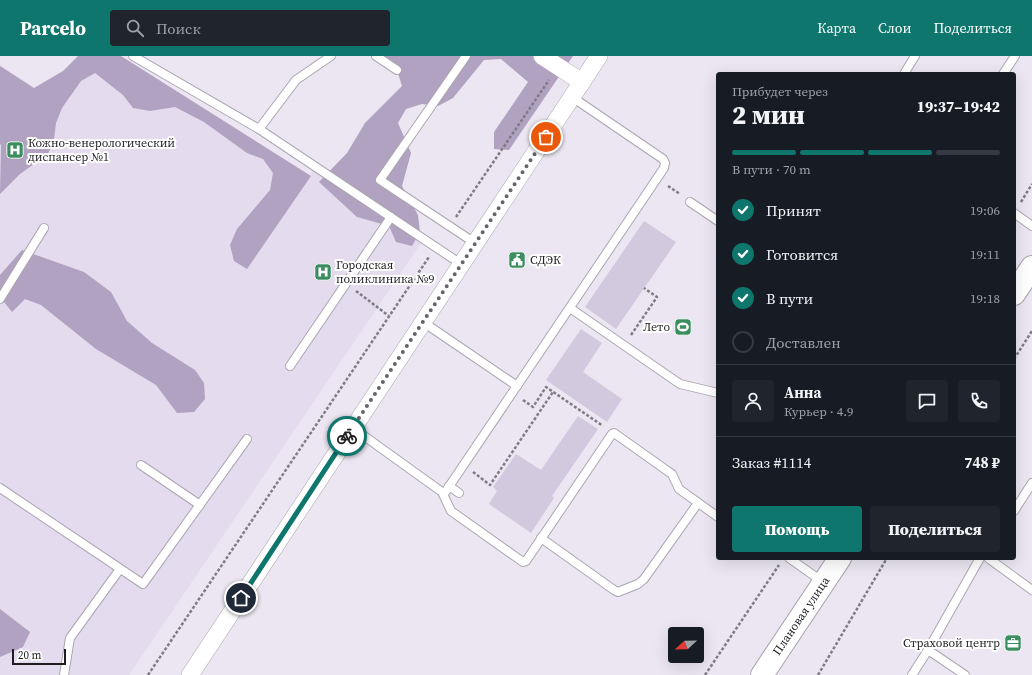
<!DOCTYPE html>
<html lang="ru">
<meta charset="utf-8">
<style>
:root{--surface:#171b24;--page:#20242c;--text:#f1f3f6;--muted:#9ea1a6;--line:#363941;--accent:#0f766e}
body{margin:0;font-family:"Source Serif 4",serif;background:var(--page);color:var(--text);height:100vh;display:flex;flex-direction:column;font-size:15px;white-space:nowrap}
*{box-sizing:border-box;margin:0}
p{font-size:13px;color:var(--muted)}
.icon{flex:none;width:22px;height:22px;fill:none;stroke:currentColor;stroke-width:2;stroke-linecap:round;stroke-linejoin:round}
.map{position:relative;flex:1;overflow:hidden}
.panel{position:absolute;left:716px;top:16px;width:300px;height:488px;display:flex;flex-direction:column;background:var(--surface);border-radius:4px;box-shadow:0 4px 16px #0002}
.panel>*{flex:none}
.needle{width:26px;rotate:248deg}
.tools{position:absolute;left:668px;top:571px;display:grid;gap:8px}
.tools a{display:grid;place-items:center;width:36px;height:36px;border-radius:4px;background:var(--surface);box-shadow:0 4px 16px #0002;font-size:20px}
.scale{position:absolute;left:12px;bottom:10px;width:54px;box-sizing:border-box;padding-left:4px;border:2px solid #1f1d21;border-top:0;font-size:11px;line-height:14px;white-space:nowrap;color:#1f1d21;-webkit-text-stroke:3px #fff;paint-order:stroke}
.pin{position:absolute;display:grid;place-items:center;width:34px;height:34px;color:#fff;margin:-17px;border:2px solid #fff;border-radius:50%;box-shadow:0 1px 4px #0007}
.courier{position:absolute;display:grid;place-items:center;width:40px;height:40px;margin:-20px;border:3px solid #0f766e;border-radius:50%;background:#fff;color:#222;box-shadow:0 1px 5px #0007}
.headline em{font-style:normal;font-weight:800}
.headline div{display:flex;flex-direction:column-reverse}
.headline{display:flex;align-items:center;justify-content:space-between;height:68px;padding:0 16px}
h1{font-size:26px;font-weight:800;line-height:30px}
.bar{display:grid;grid-template-columns:repeat(4,1fr);gap:6px 4px;align-content:center;height:48px;padding:0 16px}
.bar i{height:5px;border-radius:3px;background:var(--line)}
.bar .current{background:var(--accent)}
.bar p{grid-column:span 4}
.line{display:flex;align-items:center;gap:10px;padding:0 16px;border-top:1px solid var(--line)}
.line div{flex:1}
.round{display:grid;place-items:center;flex:none;width:42px;height:42px;border-radius:4px;background:var(--page)}
ol{padding:0 16px;list-style:none}
li{display:flex;align-items:center;gap:12px;height:44px}
li p{margin-inline-start:auto}
li .icon{padding:4px;border-radius:50%;background:var(--accent);color:#fff;stroke-width:4}
li:last-child{color:var(--muted)}
li i{width:22px;height:22px;border:2px solid var(--line);border-radius:50%}
.cta{display:flex;gap:8px;margin-top:auto;padding:8px 16px}
.cta a{flex:1;height:46px;border-radius:4px;background:var(--accent);color:#fff;font-size:16px;font-weight:800;line-height:46px;text-align:center}
.cta a+a{background:var(--page);color:var(--text)}
header{display:flex;align-items:center;gap:24px;box-sizing:border-box;height:56px;padding:0 20px;background:var(--accent);color:#fff}
header strong{font-size:19px}
nav{display:flex;gap:22px;margin-inline-start:auto;font-size:14px}
.search{width:280px;height:36px;background:var(--page);display:flex;align-items:center;gap:10px;box-sizing:border-box;padding:0 14px;border-radius:4px;color:var(--muted);font-size:15px}
.map>svg:first-child{display:block}
.built{fill:#e4dbee}
.green{fill:#d3c9df}
.forest{fill:#b0a2c0}
.lines{fill:none;stroke-linecap:round;stroke-linejoin:round}
.lane-casing{stroke:#aba6b1;stroke-width:10}
.street-casing{stroke:#aba6b1;stroke-width:18}
.primary-casing{stroke:#aba6b1;stroke-width:24}
.path{stroke:#7f7c83;stroke-width:2.5;stroke-dasharray:3 2;stroke-linecap:butt}
.lane{stroke:#fff;stroke-width:8}
.street{stroke:#fff;stroke-width:17}
.primary{stroke:#fff;stroke-width:22}
.done{stroke:#66636a;stroke-width:4;stroke-dasharray:0 7.2}
.route{stroke:#0f766e;stroke-width:5}
.labels{text-anchor:middle;stroke-width:4;stroke-linejoin:round;paint-order:stroke}
.poi-label{font-size:12px;fill:#1f1d21;stroke:#fff;text-anchor:start}
.street-label{font-size:12px;fill:#1f1d21;stroke:#fff}
</style>
<header>
<strong>Parcelo</strong>
<div class="search"><svg class="icon" aria-label="search" viewBox="0 0 24 24"><circle cx="10" cy="10" r="6"/><path d="M15 15l6 6"/></svg>Поиск</div>
<nav><a>Карта</a><a>Слои</a><a>Поделиться</a></nav>
</header>
<div class="map">
<svg width="1032" height="619" viewBox="0 0 1032 619">
<rect width="100%" height="100%" fill="#ebe6f1"/>
<polygon class="built" points="93,0 309,121 315,112 423,184 129,619 0,619 0,9 59,49"/>
<g class="green">
<polygon points="644,165 676,186 616,273 585,251"/>
<polygon points="581,273 602,287 583,316 622,343 607,366 546,324"/>
<polygon points="578,360 598,373 552,440 554,442 531,477 489,448 497,435 493,431 516,398 541,414"/>
</g>
<g class="forest">
<polygon points="78,0 121,0 311,120 247,213 234,205 230,189 237,173 270,134 273,117 263,103 247,97 204,66 175,51 150,55 133,52 123,39 95,17 81,25 62,52 56,67 54,83 48,98 20,118 0,138 1,89 0,88 0,10 34,32 63,15"/>
<polygon points="378,0 573,0 509,94 494,93 494,76 528,26 501,3 484,4 453,42 438,50 422,48 406,53 398,67 411,97 402,130 418,159 420,176 412,190 396,186 389,170 357,161 319,126 347,97 365,67 402,30 397,14"/>
<polygon points="22,194 84,216 111,236 127,265 152,287 195,314 204,327 205,343 194,356 177,357 156,329 96,293 41,249 25,243 12,256 0,241 0,219"/>
<polygon points="0,553 30,576 23,591 0,601"/>
</g>
<g class="lines">
<defs>
<g id="lane">
<polyline points="133,0 259,73 296,24 331,0"/>
<polyline points="376,0 397,14"/>
<polyline points="466,0 380,124 475,187"/>
<polyline points="904,18 915,0"/>
<polyline points="1003,18 1015,0"/>
<polyline points="259,73 461,208"/>
<polyline points="690,146 718,165"/>
<polyline points="1014,157 1032,170"/>
<polyline points="0,243 44,172"/>
<polyline points="570,252 680,328 718,337"/>
<polyline points="423,266 517,330"/>
<polyline points="290,310 391,161"/>
<polyline points="353,372 442,436 451,455 523,506 526,505 612,378 614,377 669,416 672,418 679,433 718,461"/>
<polyline points="141,409 200,449"/>
<polyline points="449,430 459,437"/>
<polyline points="0,432 143,528 247,383"/>
<polyline points="444,438 664,112 665,107 663,103 572,41"/>
<polyline points="1014,455 1032,427"/>
<polyline points="541,482 614,534 618,536 638,528 644,523 698,447"/>
<polyline points="789,502 823,526"/>
<polyline points="988,502 1032,534"/>
<polyline points="928,594 965,619"/>
<polyline points="64,619 70,582 120,513"/>
<polyline points="912,619 928,594 980,502"/>
</g>
<g id="street">
<polyline points="542,0 582,26"/>
<polyline points="190,619 599,0"/>
</g>
<g id="primary">
<polyline points="1014,238 1032,211"/>
<polyline points="762,619 840,502"/>
</g>
</defs>
<use href="#lane" class="lane-casing"/>
<use href="#street" class="street-casing"/>
<use href="#primary" class="primary-casing"/>
<g class="path">
<polyline points="668,130 680,138"/>
<polyline points="1021,146 1032,128"/>
<polyline points="456,161 549,24"/>
<polyline points="356,235 389,260"/>
<polyline points="631,279 657,241 644,232"/>
<polyline points="1014,303 1032,275"/>
<polyline points="523,344 533,351 546,331 603,370"/>
<polyline points="473,416 490,429 553,336"/>
<polyline points="148,619 429,201"/>
<polyline points="705,619 779,509"/>
<polyline points="818,619 887,502"/>
</g>
<use href="#lane" class="lane"/>
<use href="#street" class="street"/>
<use href="#primary" class="primary"/>
</g>
<g class="lines">
<polyline class="done" points="347,380 546,81"/>
<polyline class="route" points="241,542 347,380"/>
</g>
<defs>
<symbol id="hospital-square" viewBox="-11 -11 22 22"><rect x="-9" y="-9" width="18" height="18" rx="4" fill="#3c8e60" stroke="#fff"/><path d="M-5-5h3v3.5h4V-5h3V5h-3V1.5h-4V5h-3Z" fill="#fff"/></symbol>
<symbol id="civic-square" viewBox="-11 -11 22 22"><rect x="-9" y="-9" width="18" height="18" rx="4" fill="#3c8e60" stroke="#fff"/><path d="M-.6-6.5H3V-4.5H.6V-3L4-1V1h2V6H-6V1h2V-1L-.6-3ZM-1.2 2.5V6h2.4V2.5Z" fill="#fff"/></symbol>
<symbol id="stadium-square" viewBox="-11 -11 22 22"><rect x="-9" y="-9" width="18" height="18" rx="4" fill="#3c8e60" stroke="#fff"/><path d="M0-5a6.5 5 0 1 0 0 10a6.5 5 0 1 0 0-10ZM-3.5-1.8h7v3.6h-7Z" fill="#fff"/></symbol>
<symbol id="office-square" viewBox="-11 -11 22 22"><rect x="-9" y="-9" width="18" height="18" rx="4" fill="#3c8e60" stroke="#fff"/><path d="M-6-3h4V-5.5h4V-3h4V5H-6ZM-1-4.5V-3h2v-1.5ZM-6 0V1H6V0Z" fill="#fff"/></symbol>
</defs>
<g fill-rule="evenodd">
<use href="#hospital-square" x="5" y="84" width="20" height="20"/>
<use href="#civic-square" x="507" y="194" width="20" height="20"/>
<use href="#hospital-square" x="313" y="206" width="20" height="20"/>
<use href="#stadium-square" x="673" y="261" width="20" height="20"/>
<use href="#office-square" x="1003" y="577" width="20" height="20"/>
</g>
<g class="labels">
<g class="poi-label">
<text x="28" y="91">Кожно-венерологический<tspan x="28" dy="14">диспансер №1</tspan></text>
<text x="530" y="208">СДЭК</text>
<text x="336" y="213">Городская<tspan x="336" dy="14">поликлиника №9</tspan></text>
<text x="670" y="275" text-anchor="end">Лето</text>
<text x="1000" y="591" text-anchor="end">Страховой центр</text>
</g>
<g class="street-label">
<text transform="translate(801 560) rotate(-56)" y="4">Плановая улица</text>
</g>
</g>
</svg>
<div class="tools">
<a><svg class="needle" viewBox="-14 -14 28 28"><path d="M0-13l5 13h-10z" fill="#e53935"/><path d="M0 13l5-13h-10z" fill="#9ea1a6"/></svg></a>
</div>
<div class="scale">20 m</div>
<div class="pin" style="left:546px;top:81px;background:#ea580c"><svg class="icon" aria-label="bag" viewBox="0 0 24 24"><path d="M5 8h14l-1 12H6zM9 8a3 3 0 0 1 6 0"/></svg></div>
<div class="pin" style="left:241px;top:542px;background:#1f2937"><svg class="icon" aria-label="home" viewBox="0 0 24 24"><path d="M3 11l9-7 9 7M6 9v11h12V9"/></svg></div>
<div class="courier" style="left:347px;top:380px"><svg class="icon" aria-label="bike" viewBox="0 0 24 24"><circle cx="6" cy="16" r="4"/><circle cx="18" cy="16" r="4"/><path d="M6 16l4-8h5l3 8M10 8l3 8H6M13 5h3"/></svg></div>
<section class="panel">
<div class="headline"><div><h1>2 мин</h1><p>Прибудет через</p></div><em>19:37–19:42</em></div>
<div class="bar"><i class="current"></i><i class="current"></i><i class="current"></i><i></i><p>В пути · 70 m</p></div>
<ol>
<li><svg class="icon" aria-label="check" viewBox="0 0 24 24"><path d="M5 12l5 5 9-10"/></svg>Принят<p>19:06</p></li>
<li><svg class="icon" aria-label="check" viewBox="0 0 24 24"><path d="M5 12l5 5 9-10"/></svg>Готовится<p>19:11</p></li>
<li><svg class="icon" aria-label="check" viewBox="0 0 24 24"><path d="M5 12l5 5 9-10"/></svg>В пути<p>19:18</p></li>
<li><i></i>Доставлен</li>
</ol>
<div class="line" style="height:72px"><a class="round"><svg class="icon" aria-label="person" viewBox="0 0 24 24"><circle cx="12" cy="8" r="4"/><path d="M4 21q1-7 8-7t8 7"/></svg></a><div><b>Анна</b><p>Курьер · 4.9</p></div><a class="round"><svg class="icon" aria-label="chat" viewBox="0 0 24 24"><path d="M4 5h16v11H9l-5 4z"/></svg></a><a class="round"><svg class="icon" aria-label="phone" viewBox="0 0 24 24"><path d="M5 4h4l2 5-3 2q2 4 5 5l2-3 5 2v4C11 20 4 13 5 4z"/></svg></a></div>
<div class="line" style="height:52px"><div>Заказ #1114</div><b>748 ₽</b></div>
<div class="cta"><a>Помощь</a><a>Поделиться</a></div>
</section>
</div>
